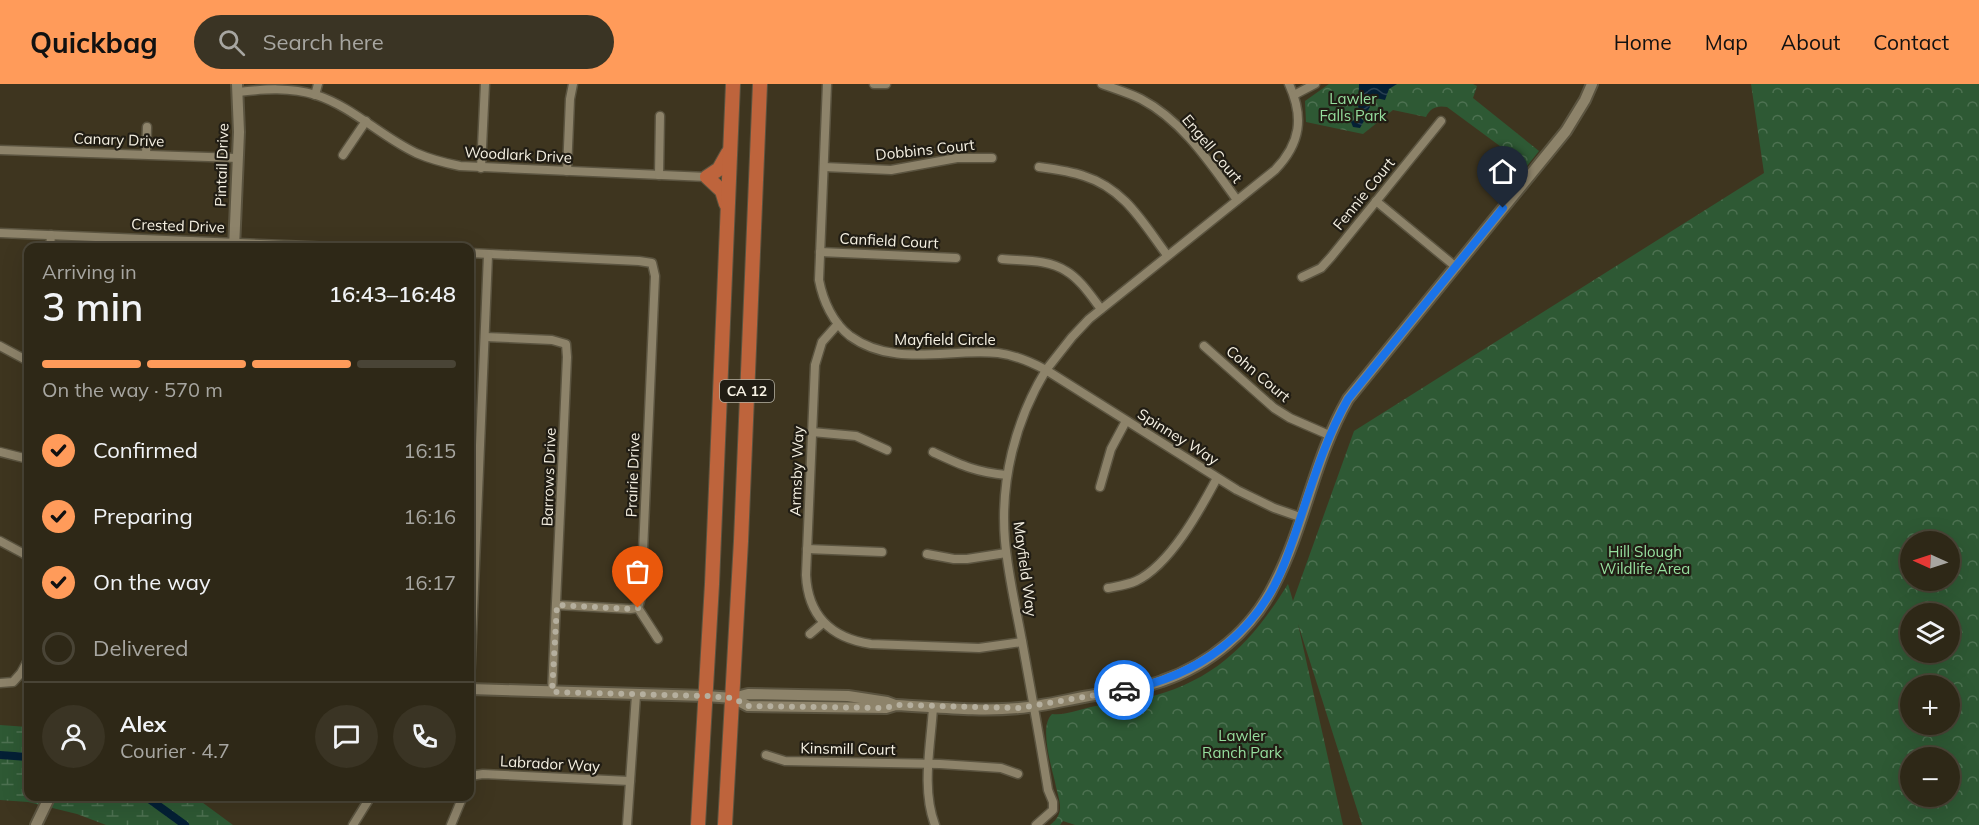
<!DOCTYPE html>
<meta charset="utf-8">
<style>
:root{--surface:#2e2817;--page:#3a3424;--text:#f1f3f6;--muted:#a7a6a1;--line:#494436;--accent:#ff9b5a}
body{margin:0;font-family:Mulish,sans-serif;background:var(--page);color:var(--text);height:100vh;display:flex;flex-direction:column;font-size:22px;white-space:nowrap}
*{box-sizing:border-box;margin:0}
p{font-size:20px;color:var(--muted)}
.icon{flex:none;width:33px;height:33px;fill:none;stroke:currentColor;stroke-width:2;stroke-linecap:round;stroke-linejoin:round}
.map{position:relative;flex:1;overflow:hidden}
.sheet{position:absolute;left:24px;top:159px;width:450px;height:558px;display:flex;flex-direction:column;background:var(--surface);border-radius:12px;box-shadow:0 6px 24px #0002,0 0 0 2px var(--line)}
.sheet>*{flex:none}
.needle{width:39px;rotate:273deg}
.tools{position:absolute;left:1900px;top:447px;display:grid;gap:12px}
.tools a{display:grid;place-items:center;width:60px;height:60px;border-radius:50%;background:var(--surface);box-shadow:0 6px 24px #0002,0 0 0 2px var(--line);font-size:30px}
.pin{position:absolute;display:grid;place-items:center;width:51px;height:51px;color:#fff;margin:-62px -26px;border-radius:50% 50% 50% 0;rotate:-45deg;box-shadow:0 0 6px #0007}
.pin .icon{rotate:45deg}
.courier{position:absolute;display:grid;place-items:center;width:60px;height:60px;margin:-30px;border:4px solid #1a73e8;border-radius:50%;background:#fff;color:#222;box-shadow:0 2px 8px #0007}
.headline em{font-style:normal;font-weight:600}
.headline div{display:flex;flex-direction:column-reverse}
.headline{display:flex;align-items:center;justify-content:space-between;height:102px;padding:0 18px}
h1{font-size:39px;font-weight:600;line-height:45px}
.bar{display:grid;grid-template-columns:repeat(4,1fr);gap:9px 6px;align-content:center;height:72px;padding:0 18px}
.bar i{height:8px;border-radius:4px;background:var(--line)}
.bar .current{background:var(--accent)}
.bar p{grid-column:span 4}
.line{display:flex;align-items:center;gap:15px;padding:0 18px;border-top:2px solid var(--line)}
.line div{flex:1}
.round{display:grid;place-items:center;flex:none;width:63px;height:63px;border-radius:32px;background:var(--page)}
ol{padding:0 18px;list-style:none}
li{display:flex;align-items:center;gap:18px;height:66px}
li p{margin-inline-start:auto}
li .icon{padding:6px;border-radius:50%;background:var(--accent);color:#111;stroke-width:4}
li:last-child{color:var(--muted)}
li i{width:33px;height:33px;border:3px solid var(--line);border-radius:50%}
header{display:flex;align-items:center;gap:36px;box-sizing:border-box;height:84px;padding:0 30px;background:var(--accent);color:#111}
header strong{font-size:28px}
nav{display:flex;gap:33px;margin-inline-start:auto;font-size:21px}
.search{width:420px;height:54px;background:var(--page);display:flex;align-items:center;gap:15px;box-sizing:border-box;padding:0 21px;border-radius:33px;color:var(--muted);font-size:22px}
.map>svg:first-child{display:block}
.wetland{fill:url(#wetland-marsh)}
.park{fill:url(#park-crowns);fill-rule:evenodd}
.water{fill:url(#water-waves)}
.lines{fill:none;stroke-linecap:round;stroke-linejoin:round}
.canal{stroke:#042035;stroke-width:8}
.minor-casing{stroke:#5b5440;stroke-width:11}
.tertiary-casing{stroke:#5b5440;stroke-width:14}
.trunk-casing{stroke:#5b5440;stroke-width:16}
.minor{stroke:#8d836a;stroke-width:8}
.tertiary{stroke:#8d836a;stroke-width:10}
.trunk{stroke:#be643c;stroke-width:14}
.done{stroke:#b5af9e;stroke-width:6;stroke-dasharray:0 10.8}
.route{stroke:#1a73e8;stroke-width:8}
.labels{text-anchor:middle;stroke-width:4.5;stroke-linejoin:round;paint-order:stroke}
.shield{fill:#211d14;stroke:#b5b1a4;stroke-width:1.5}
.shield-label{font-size:14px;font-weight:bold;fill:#f5f0e2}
.park-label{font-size:15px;fill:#96df9e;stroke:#211d14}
.street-label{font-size:15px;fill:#f5f0e2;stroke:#211d14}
</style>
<header>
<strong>Quickbag</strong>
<div class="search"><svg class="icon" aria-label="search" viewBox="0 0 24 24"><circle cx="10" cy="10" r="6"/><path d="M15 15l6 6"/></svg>Search here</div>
<nav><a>Home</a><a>Map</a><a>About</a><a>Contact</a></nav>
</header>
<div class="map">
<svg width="1979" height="741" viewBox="0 0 1979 741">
<defs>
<pattern id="wetland-marsh" width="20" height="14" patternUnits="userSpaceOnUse" patternTransform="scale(1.5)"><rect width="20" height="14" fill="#2e5934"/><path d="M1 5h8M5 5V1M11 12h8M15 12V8" fill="none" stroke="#4d7151"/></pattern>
<pattern id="park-crowns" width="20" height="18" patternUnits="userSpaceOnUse" patternTransform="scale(1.5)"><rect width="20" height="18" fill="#2e5934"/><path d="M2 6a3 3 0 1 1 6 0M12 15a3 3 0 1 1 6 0" fill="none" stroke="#4d7151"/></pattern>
<pattern id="water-waves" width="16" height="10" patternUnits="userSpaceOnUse" patternTransform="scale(1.5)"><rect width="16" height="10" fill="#042035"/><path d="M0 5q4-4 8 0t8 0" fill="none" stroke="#294152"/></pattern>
</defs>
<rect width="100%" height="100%" fill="#3e351f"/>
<polygon class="wetland" points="0,641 28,643 28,712 195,713 233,741 106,741 77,730 28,718 0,716"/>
<g class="park">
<path d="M1329 0H1473L1477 2 1473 14 1539 67 1527 82 1447 23C1437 21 1430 24 1426 33L1393 26 1363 50 1306 38 1305 17Z"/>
<path d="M1751 0H1979V741H1362L1298 540 1343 741H1075L1063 737 1060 741H1050C1067 728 1058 715 1055 698 1051 681 1039 642 1052 630 1067 632 1085 623 1101 621 1114 619 1128 618 1142 615 1214 598 1250 561 1288 500L1293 517 1354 347 1764 89ZM1911 458H1950V496H1911ZM1911 530H1950V568H1911ZM1911 602H1950V640H1911ZM1911 674H1950V712H1911Z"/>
</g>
<polygon class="water" points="1359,0 1397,0 1389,5 1385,16 1371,13 1368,15 1370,23 1367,28 1363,29 1361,34 1364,37 1360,44 1353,43 1351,38 1357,34 1358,29"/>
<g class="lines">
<g class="canal">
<polyline points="0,671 28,673"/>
<polyline points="145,712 185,741"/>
</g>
<defs>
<g id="minor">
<path d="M827 0 819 196C823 217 833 239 850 252 894 284 948 264 998 269 1015 271 1031 278 1046 286L1072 253 1089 235 1275 86C1301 59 1304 33 1289 0"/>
<polyline points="874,0 886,0"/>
<path d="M1102 0C1115 5 1129 9 1141 15 1183 37 1210 79 1237 116"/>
<path d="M238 8C264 5 290 3 316 11 353 23 380 52 416 69 430 75 445 79 460 82L707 93"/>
<polyline points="315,11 318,0"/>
<polyline points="1294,11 1315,0"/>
<polyline points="0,66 238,74"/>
<polyline points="146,70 147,43"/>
<polyline points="343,71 366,37"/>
<polyline points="824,83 891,86 957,74 992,74"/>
<path d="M1039 83C1054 85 1070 87 1084 92 1125 105 1143 139 1167 171"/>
<polyline points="481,84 485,0"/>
<polyline points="567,87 570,15 573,0"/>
<polyline points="659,91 660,32"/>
<polyline points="1376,117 1456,183"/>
<polyline points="0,149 356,164"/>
<polyline points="50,164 51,151"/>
<polyline points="820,168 956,174"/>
<polyline points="470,169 639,177 652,179 655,192 641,513 638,524 630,525 557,521"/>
<path d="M1002 175C1023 177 1048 175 1066 187 1080 195 1091 212 1101 225"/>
<polyline points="1302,193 1321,184 1331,173 1441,37"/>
<path d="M838 240 822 258 815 281 806 491C808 532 831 554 871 560L979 564 1022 558"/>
<polyline points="485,253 552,256 566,260 567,273 552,608"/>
<polyline points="0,262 28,277"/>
<polyline points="1204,262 1274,324 1290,334 1329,351"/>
<polyline points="812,348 856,352 887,366"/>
<polyline points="0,368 28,375"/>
<path d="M933 368C961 381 975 388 1007 391"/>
<polyline points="1100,403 1111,365 1126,337"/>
<polyline points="0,457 28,472"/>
<polyline points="807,465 882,468"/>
<polyline points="927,470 954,475 967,475 1006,469"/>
<path d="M1108 504C1118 502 1127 501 1136 497 1170 481 1200 426 1217 394"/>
<polyline points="638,524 658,555"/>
<polyline points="810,550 823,539"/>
<polyline points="0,599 13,598 21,589 28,576"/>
<polyline points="470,599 488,171"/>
<path d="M933 623C931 661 921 704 935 741"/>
<polyline points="766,671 785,677 940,680 1001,684 1018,690"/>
<polyline points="470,694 470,692 483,690 630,697"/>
<polyline points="353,741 371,712"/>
<polyline points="451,741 463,712"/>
<polyline points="627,741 636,611"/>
<path d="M1036 741 1053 726V718L1048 706C1040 656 1031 607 1022 557 1016 524 1008 491 1005 457 1000 397 1015 337 1046 286L1237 406 1274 424 1300 433"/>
</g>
<g id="tertiary">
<polyline points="234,164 239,48 237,0"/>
<path d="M470 605 706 612 733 614 748 622 886 624 896 621C936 623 979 628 1019 624 1044 622 1070 615 1095 611 1118 607 1141 605 1162 597 1209 581 1252 546 1274 501 1305 442 1314 374 1348 315L1566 47 1585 16 1592 0"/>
<polyline points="733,614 748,610 848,612 887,618 895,621"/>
<polyline points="36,741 50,712"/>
</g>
<g id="trunk">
<polyline points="726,120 722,107 707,93 719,85 728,69"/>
<polyline points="698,741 712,500 733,0"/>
<polyline points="725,741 741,457 760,0"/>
</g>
</defs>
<use href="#minor" class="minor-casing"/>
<use href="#tertiary" class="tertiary-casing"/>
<use href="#trunk" class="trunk-casing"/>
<use href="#minor" class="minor"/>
<use href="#tertiary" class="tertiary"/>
<use href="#trunk" class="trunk"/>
</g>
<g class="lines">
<polyline class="done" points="638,524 630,525 557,521 552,608 706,612 733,614 748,622 886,624 896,621 1020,624 1124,606"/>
<path class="route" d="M1124 606C1197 593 1258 549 1285 478 1306 423 1319 366 1348 315L1503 124"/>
</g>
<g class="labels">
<rect class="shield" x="720" y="296" width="54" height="22" rx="4.5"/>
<g class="shield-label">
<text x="747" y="312">CA 12</text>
</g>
<g class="park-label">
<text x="1353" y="20">Lawler<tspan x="1353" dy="17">Falls Park</tspan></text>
<text x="1645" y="473">Hill Slough<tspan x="1645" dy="17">Wildlife Area</tspan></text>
<text x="1242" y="657">Lawler<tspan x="1242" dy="17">Ranch Park</tspan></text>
</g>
<g class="street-label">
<text transform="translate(119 56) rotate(2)" y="5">Canary Drive</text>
<text transform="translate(1212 65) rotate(50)" y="5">Engell Court</text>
<text transform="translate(925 66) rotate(-6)" y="5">Dobbins Court</text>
<text transform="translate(518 71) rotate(3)" y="5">Woodlark Drive</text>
<text transform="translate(222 81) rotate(-88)" y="5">Pintail Drive</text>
<text transform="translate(1364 110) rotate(-51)" y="5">Fennie Court</text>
<text transform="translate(178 142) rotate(2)" y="5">Crested Drive</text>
<text transform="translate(889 157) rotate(3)" y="5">Canfield Court</text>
<text x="945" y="261">Mayfield Circle</text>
<text transform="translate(1258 290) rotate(40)" y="5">Cohn Court</text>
<text transform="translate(1178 353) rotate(32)" y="5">Spinney Way</text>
<text transform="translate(797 387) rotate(-88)" y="5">Armsby Way</text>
<text transform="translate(633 391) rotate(-88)" y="5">Prairie Drive</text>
<text transform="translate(549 393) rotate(-88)" y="5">Barrows Drive</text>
<text transform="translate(1025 485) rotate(82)" y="5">Mayfield Way</text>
<text transform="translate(848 665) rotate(1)" y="5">Kinsmill Court</text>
<text transform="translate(550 680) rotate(3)" y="5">Labrador Way</text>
</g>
</g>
</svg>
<div class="tools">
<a><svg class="needle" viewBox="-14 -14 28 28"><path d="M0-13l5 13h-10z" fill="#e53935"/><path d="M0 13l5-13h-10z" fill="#a7a6a1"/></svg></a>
<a><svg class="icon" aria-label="layers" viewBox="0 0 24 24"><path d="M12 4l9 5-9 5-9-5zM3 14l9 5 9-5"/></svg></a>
<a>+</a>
<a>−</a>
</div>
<div class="pin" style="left:638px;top:524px;background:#ea580c"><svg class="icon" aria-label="bag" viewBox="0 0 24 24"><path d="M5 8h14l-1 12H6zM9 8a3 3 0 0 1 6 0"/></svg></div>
<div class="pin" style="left:1503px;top:124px;background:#1f2937"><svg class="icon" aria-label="home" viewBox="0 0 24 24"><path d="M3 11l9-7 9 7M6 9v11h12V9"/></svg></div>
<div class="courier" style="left:1124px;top:606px"><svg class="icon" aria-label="car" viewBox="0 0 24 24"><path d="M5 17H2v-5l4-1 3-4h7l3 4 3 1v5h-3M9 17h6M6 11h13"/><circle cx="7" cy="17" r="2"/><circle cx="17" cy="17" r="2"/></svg></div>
<section class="sheet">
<div class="headline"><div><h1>3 min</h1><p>Arriving in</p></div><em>16:43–16:48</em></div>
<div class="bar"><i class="current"></i><i class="current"></i><i class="current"></i><i></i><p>On the way · 570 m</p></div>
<ol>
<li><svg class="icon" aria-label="check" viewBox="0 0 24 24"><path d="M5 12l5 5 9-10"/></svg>Confirmed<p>16:15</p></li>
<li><svg class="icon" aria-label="check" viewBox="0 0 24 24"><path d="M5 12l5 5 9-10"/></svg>Preparing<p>16:16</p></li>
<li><svg class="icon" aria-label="check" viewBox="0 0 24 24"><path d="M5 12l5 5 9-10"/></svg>On the way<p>16:17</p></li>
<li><i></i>Delivered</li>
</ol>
<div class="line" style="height:108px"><a class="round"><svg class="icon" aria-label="person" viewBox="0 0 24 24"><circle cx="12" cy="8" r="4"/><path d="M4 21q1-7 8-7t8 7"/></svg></a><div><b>Alex</b><p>Courier · 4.7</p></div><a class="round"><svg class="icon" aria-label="chat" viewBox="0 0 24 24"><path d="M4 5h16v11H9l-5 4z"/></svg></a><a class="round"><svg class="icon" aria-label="phone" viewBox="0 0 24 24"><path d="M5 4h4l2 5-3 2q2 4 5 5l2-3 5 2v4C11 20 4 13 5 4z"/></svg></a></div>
</section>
</div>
